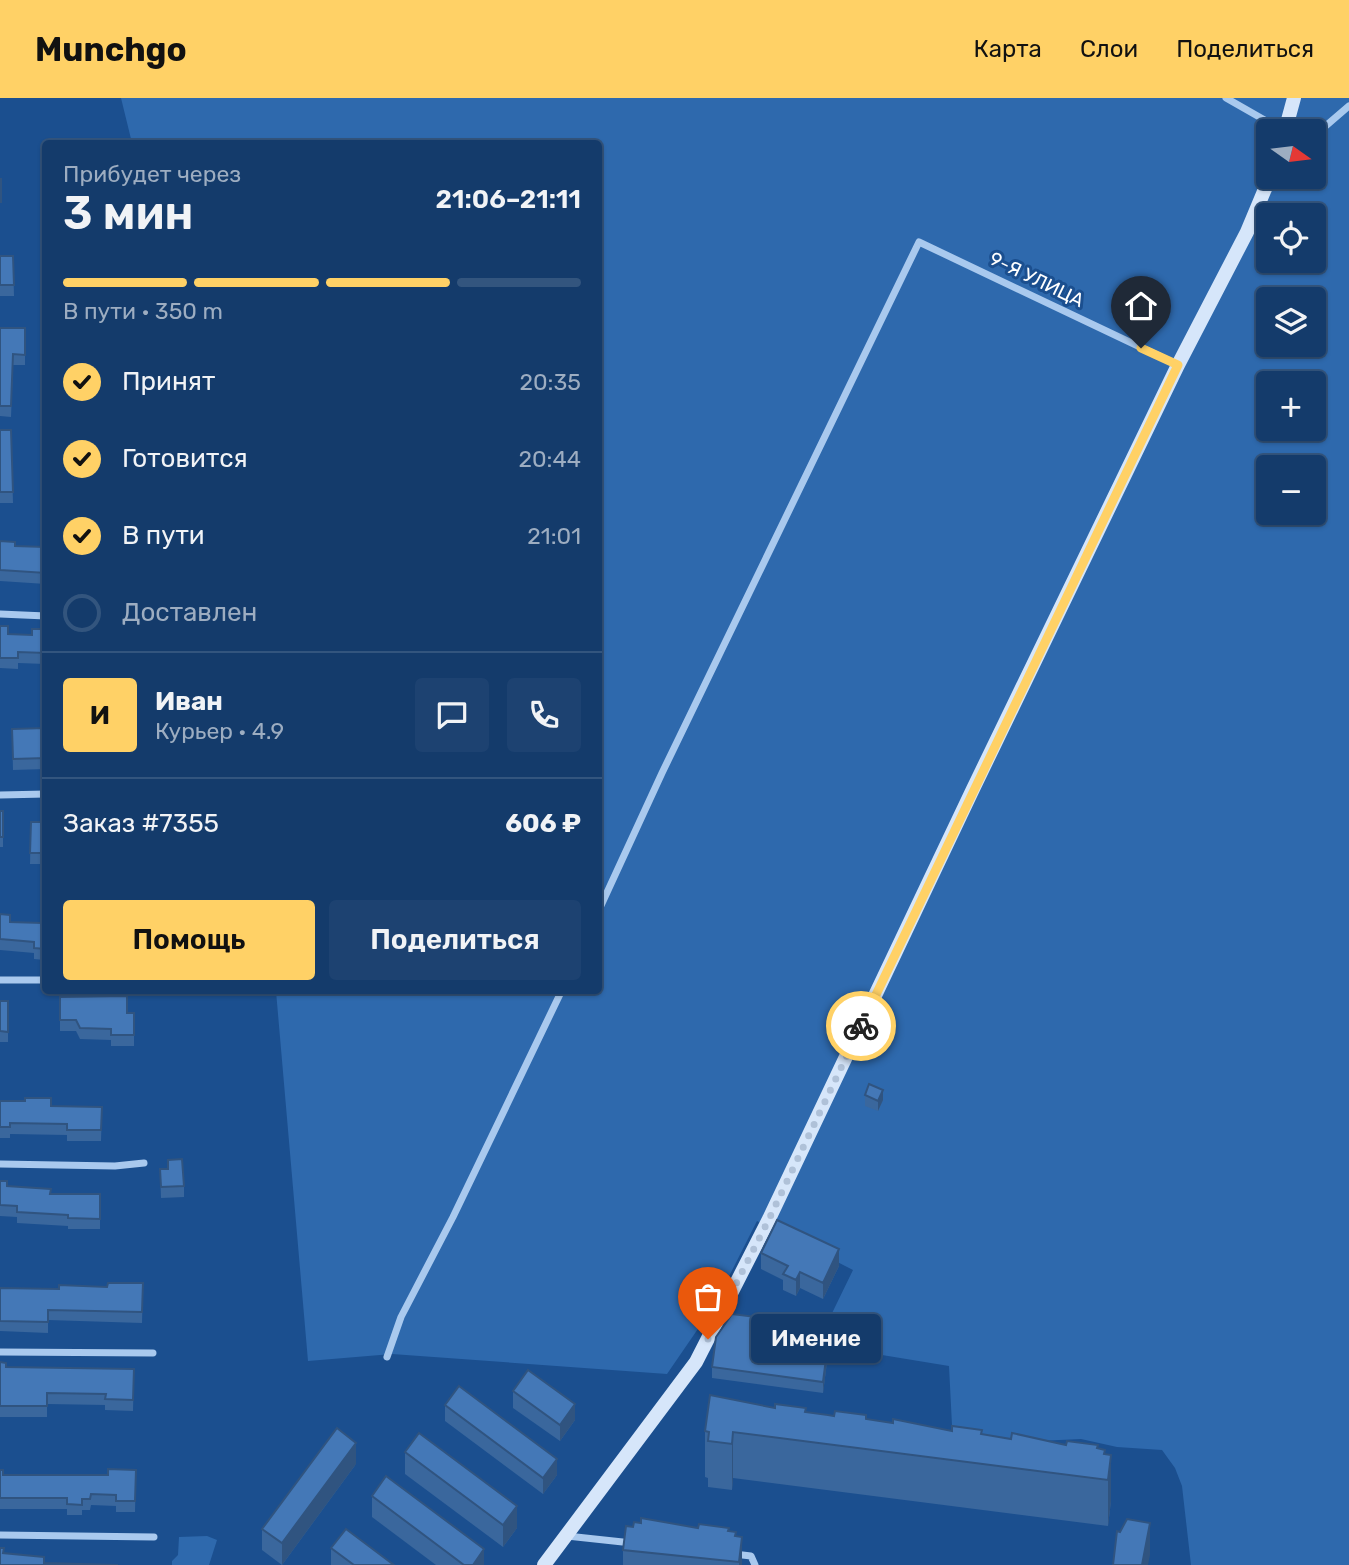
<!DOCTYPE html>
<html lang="ru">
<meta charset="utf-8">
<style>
:root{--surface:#143b6b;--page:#1d4271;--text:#f1f3f6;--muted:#9dadc1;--line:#33557e;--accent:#ffd166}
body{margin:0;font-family:Rubik,sans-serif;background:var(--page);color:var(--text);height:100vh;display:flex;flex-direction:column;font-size:26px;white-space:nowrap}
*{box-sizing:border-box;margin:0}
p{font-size:23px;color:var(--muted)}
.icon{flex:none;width:38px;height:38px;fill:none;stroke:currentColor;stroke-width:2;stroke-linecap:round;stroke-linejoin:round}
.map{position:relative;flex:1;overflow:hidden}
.panel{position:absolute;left:42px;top:42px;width:560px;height:854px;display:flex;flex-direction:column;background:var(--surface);border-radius:7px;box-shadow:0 2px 5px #0004,0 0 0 2px var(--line)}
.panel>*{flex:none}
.needle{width:46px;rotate:104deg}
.controls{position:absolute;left:1256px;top:21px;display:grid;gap:14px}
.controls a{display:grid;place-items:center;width:70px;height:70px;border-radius:7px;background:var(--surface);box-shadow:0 2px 5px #0004,0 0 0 2px var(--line);font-size:35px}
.pin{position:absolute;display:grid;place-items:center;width:60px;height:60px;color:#fff;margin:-72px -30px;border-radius:50% 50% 50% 0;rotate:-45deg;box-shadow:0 0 7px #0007}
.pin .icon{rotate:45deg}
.courier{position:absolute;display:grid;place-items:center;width:70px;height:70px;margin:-35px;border:5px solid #ffd166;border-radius:50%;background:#fff;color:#222;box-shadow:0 2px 9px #0007}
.bubble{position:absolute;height:49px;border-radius:7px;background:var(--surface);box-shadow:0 2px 5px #0004,0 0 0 2px var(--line);font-size:23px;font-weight:600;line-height:49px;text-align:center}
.overview em{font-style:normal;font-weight:600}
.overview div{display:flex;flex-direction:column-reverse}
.overview{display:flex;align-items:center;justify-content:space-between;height:119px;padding:0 21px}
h1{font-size:46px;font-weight:600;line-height:52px}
.bar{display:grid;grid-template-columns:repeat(4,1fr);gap:10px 7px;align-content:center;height:84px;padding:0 21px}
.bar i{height:9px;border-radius:5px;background:var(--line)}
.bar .selected{background:var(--accent)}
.bar p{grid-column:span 4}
.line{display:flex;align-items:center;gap:18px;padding:0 21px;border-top:2px solid var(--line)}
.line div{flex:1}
.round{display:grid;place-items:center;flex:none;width:74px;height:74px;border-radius:7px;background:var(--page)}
ol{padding:0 21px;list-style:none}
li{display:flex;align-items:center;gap:21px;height:77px}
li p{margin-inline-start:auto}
li .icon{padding:7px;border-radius:50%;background:var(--accent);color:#111;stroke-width:4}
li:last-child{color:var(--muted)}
li i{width:38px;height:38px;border:4px solid var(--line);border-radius:50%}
.button{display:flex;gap:14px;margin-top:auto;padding:14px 21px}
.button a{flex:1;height:80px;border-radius:7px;background:var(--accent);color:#111;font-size:28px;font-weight:600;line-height:80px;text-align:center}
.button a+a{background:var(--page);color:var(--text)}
header{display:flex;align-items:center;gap:42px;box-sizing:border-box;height:98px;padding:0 35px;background:var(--accent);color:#111}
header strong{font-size:33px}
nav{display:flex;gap:38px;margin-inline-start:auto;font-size:24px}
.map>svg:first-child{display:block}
.green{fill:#2e69ad;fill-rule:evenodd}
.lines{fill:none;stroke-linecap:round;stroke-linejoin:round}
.street{stroke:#a9c9ee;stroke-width:7}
.secondary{stroke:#d6e6fa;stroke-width:14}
.wall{fill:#3a679d}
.shaded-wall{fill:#305480}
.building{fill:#4478b7;stroke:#305480;stroke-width:2}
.done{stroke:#afc1d8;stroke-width:7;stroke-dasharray:0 12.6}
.route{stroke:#ffd166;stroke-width:9}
.labels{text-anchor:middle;stroke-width:6;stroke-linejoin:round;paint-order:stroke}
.street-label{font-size:19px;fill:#fff;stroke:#1b4f8f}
</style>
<header>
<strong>Munchgo</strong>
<nav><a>Карта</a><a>Слои</a><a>Поделиться</a></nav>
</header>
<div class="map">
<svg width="1349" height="1467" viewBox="0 0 1349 1467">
<rect width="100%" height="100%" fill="#1b4f8f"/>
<g class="green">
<path d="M121 0H1349V1467H1191L1182 1388 1175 1370 1162 1352 1117 1349 1081 1341 953 1347 949 1268 882 1257 842 1256 818 1244 853 1172 757 1123 715 1206 667 1276 392 1256 308 1263 276 893 598 892V46L132 45ZM1269 33H1314V79H1269ZM1269 117H1314V163H1269ZM1269 201H1314V247H1269ZM1269 285H1314V331H1269ZM1269 369H1314V415H1269Z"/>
<polygon points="207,1438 217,1442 209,1467 172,1467 172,1463 178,1457 179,1439"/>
</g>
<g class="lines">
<g class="street">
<polyline points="1226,0 1284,33"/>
<polyline points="1314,38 1349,8"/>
<polyline points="0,516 46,518"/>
<polyline points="0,697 46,696"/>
<polyline points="598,814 662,675 919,144 1178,267"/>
<polyline points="0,882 46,882"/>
<polyline points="0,1066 115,1068 144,1065"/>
<polyline points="0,1254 153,1255"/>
<polyline points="387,1259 401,1219 453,1119 562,892"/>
<polyline points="0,1437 154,1439"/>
<polyline points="567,1438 632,1445"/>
<polyline points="734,1456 751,1458 755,1467"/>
</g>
<g class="secondary">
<polyline points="1285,33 1294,0"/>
<polyline points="544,1467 696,1264 769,1121 973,691 1178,267 1247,134 1270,79"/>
</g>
</g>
<g class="wall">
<polygon points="0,158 13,158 14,198 0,198"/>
<polygon points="0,230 25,230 25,267 13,267 11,319 0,318"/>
<polygon points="1269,286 1269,303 1264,301 1264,295"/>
<polygon points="0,332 11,332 13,405 0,405"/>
<polygon points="0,443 15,448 46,449 46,486 0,483"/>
<polygon points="0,528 8,536 32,537 46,531 46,566 18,565 18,571 0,570"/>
<polygon points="12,631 46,635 46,671 13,672"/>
<rect x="0" y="713" width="3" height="36"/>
<polygon points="31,724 46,724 46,766 30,766"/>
<polygon points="0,816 10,824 42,825 46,819 45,862 34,861 34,855 0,852"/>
<polygon points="60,899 127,915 134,915 134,948 111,948 111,942 80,941 76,933 60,933"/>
<rect x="0" y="903" width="8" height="41"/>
<polygon points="865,997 883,1002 878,1013 865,1008"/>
<polygon points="0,1003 51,1008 102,1009 101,1043 67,1043 67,1037 10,1036 10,1040 0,1040"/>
<polygon points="160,1071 168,1071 184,1088 184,1099 161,1100"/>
<polygon points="0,1083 7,1088 50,1096 100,1096 100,1131 68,1131 68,1128 17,1125 17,1119 0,1118"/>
<polygon points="761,1155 839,1168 823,1201 800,1190 796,1198 783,1192 783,1182 761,1171"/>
<polygon points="143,1185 142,1225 48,1222 48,1235 0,1233 0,1190 59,1191 107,1189"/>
<polygon points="803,1236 802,1249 827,1264 823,1295 712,1280 712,1269"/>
<polygon points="0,1264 6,1269 134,1271 133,1313 105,1312 105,1307 47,1306 47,1319 0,1319"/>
<polygon points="513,1293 575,1322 560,1343 513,1310"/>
<polygon points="445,1307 557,1377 543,1396 445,1323"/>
<polygon points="775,1310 1011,1341 1098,1351 1105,1356 1111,1403 1108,1428 733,1380 732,1392 708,1389 708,1380 705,1379 705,1333"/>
<polygon points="405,1354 517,1430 503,1449 405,1376"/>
<polygon points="356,1366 282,1467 262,1452 262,1431"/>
<polygon points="0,1372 3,1377 108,1377 136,1372 135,1414 116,1414 116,1408 91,1407 90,1412 82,1412 82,1417 67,1417 67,1411 0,1411"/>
<polygon points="372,1398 484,1467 436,1467 372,1419"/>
<polygon points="641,1425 729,1434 736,1438 742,1467 623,1467 623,1452 633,1429"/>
<polygon points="331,1450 394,1467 331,1467"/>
</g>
<g class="shaded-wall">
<polygon points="883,992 883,1002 878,1013 878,1003"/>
<polygon points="839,1151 839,1168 823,1201 823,1185"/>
<polygon points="800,1174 800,1190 796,1198 796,1182"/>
<polygon points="803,1225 803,1236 800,1260 800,1249"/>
<polygon points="827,1253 827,1264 823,1295 823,1284"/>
<polygon points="575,1306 575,1322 560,1343 560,1327"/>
<polygon points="733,1334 733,1380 732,1392 732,1346"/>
<polygon points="356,1345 356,1366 282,1467 282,1445"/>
<polygon points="1111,1357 1111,1403 1108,1428 1108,1382"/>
<polygon points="557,1361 557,1377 543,1396 543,1380"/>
<polygon points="517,1408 517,1430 503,1449 503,1427"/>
<polygon points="1150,1425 1150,1457 1148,1467 1142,1467"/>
<polygon points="742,1439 742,1467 739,1467 739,1464"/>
<polygon points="484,1451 484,1467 473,1467"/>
</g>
<g class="building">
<rect x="0" y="81" width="1" height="23"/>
<polygon points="0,158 13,158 14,187 0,187"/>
<polygon points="0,230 25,230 25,257 13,256 11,308 0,308"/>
<polygon points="1269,286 1269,297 1264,295"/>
<polygon points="0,332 11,332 13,394 0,394"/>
<polygon points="0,443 15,444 15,448 46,449 46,475 0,472"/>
<polygon points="0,528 8,528 8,536 32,537 32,531 46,531 46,555 18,554 18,560 0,560"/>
<polygon points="45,630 46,660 13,661 12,631"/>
<rect x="0" y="713" width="3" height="26"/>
<polygon points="31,724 46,724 46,755 30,755"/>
<polygon points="0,816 10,817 10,824 42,825 42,819 46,819 45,851 34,850 34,844 0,841"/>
<polygon points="127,898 127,915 134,915 134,937 111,937 111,931 80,930 76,922 60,922 60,899"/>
<polygon points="0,903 8,903 8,934 0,933"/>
<polygon points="869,986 883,992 878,1003 865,997"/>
<polygon points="25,1000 51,1000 51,1008 102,1009 101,1032 67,1032 67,1026 10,1025 10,1029 0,1029 0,1003 25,1003"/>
<polygon points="182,1061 184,1088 161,1089 160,1071 168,1071 168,1062"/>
<polygon points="0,1083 7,1083 7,1088 51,1091 50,1096 100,1096 100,1121 68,1120 68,1117 17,1114 17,1108 0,1107"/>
<polygon points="777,1122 839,1151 823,1185 800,1174 796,1182 783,1176 788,1168 761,1155"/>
<polygon points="108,1185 143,1185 142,1214 48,1212 48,1224 0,1223 0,1190 59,1191 59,1187 107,1189"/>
<polygon points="732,1216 803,1225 800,1249 827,1253 823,1284 712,1269 716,1239"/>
<polygon points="0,1264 6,1265 6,1269 134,1271 133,1302 105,1301 106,1296 47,1295 47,1308 0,1308"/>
<polygon points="528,1272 575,1306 560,1327 513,1293"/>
<polygon points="459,1288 557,1361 543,1380 445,1307"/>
<polygon points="710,1297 775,1310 775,1306 806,1310 805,1314 828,1317 834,1318 835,1313 866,1317 866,1321 893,1325 893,1321 952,1333 952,1328 982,1332 981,1336 1011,1341 1012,1335 1066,1347 1067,1343 1098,1347 1097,1350 1105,1352 1104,1356 1111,1357 1108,1382 733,1334 732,1346 708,1343 709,1334 705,1333"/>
<polygon points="337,1330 356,1345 282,1445 262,1431"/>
<polygon points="419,1335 517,1408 503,1427 405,1354"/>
<polygon points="108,1371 136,1372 135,1403 116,1403 116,1397 91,1396 90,1401 82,1401 82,1407 67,1406 67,1400 0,1400 0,1372 3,1372 3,1377 108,1377"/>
<polygon points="386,1378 484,1451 473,1467 464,1467 372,1398"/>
<polygon points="641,1420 698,1430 699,1426 729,1430 728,1433 736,1434 735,1438 742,1439 739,1464 623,1452 626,1428 633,1429 634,1424 641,1425"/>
<polygon points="1127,1421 1150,1425 1142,1467 1113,1467 1117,1433 1120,1434"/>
<polygon points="346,1431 394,1467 354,1467 331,1450"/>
<polygon points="0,1450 4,1450 3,1455 44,1459 44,1465 118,1467 0,1467"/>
</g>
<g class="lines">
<polyline class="done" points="708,1241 769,1121 861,928"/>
<polyline class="route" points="861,928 1178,267 1141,250"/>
</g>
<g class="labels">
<g class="street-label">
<text transform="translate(1037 181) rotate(26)" y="7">9-Я УЛИЦА</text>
</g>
</g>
</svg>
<div class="controls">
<a><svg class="needle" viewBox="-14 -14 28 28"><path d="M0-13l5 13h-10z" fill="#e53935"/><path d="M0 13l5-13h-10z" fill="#9dadc1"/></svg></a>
<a><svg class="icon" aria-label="locate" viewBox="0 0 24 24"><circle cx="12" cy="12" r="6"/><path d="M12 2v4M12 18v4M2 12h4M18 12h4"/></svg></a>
<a><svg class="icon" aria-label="layers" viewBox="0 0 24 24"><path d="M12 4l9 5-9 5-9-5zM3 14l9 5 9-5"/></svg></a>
<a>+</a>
<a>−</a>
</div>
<div class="pin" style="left:708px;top:1241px;background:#ea580c"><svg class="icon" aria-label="bag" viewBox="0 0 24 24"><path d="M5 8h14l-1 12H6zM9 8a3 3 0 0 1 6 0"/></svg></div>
<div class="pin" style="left:1141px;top:250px;background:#1f2937"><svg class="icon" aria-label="home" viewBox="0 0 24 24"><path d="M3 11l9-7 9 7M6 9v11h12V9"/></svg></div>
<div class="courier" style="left:861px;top:928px"><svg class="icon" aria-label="bike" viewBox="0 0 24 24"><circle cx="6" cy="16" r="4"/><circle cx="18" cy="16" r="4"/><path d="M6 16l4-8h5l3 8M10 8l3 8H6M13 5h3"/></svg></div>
<div class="bubble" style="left:751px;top:1216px;width:130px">Имение</div>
<section class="panel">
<div class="overview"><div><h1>3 мин</h1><p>Прибудет через</p></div><em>21:06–21:11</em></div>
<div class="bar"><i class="selected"></i><i class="selected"></i><i class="selected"></i><i></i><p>В пути · 350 m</p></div>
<ol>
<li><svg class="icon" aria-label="check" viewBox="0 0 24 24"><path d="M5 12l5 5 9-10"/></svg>Принят<p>20:35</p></li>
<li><svg class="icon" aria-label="check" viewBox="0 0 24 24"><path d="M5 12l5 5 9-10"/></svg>Готовится<p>20:44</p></li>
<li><svg class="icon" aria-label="check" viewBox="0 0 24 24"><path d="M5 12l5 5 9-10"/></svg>В пути<p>21:01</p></li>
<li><i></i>Доставлен</li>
</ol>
<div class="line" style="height:126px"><b class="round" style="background:var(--accent);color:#111">И</b><div><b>Иван</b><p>Курьер · 4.9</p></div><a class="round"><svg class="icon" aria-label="chat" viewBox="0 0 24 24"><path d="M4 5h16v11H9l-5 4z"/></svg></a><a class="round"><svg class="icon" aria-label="phone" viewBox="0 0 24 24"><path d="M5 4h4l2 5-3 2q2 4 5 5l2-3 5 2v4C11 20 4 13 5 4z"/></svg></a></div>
<div class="line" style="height:91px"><div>Заказ #7355</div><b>606 ₽</b></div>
<div class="button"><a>Помощь</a><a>Поделиться</a></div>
</section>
</div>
